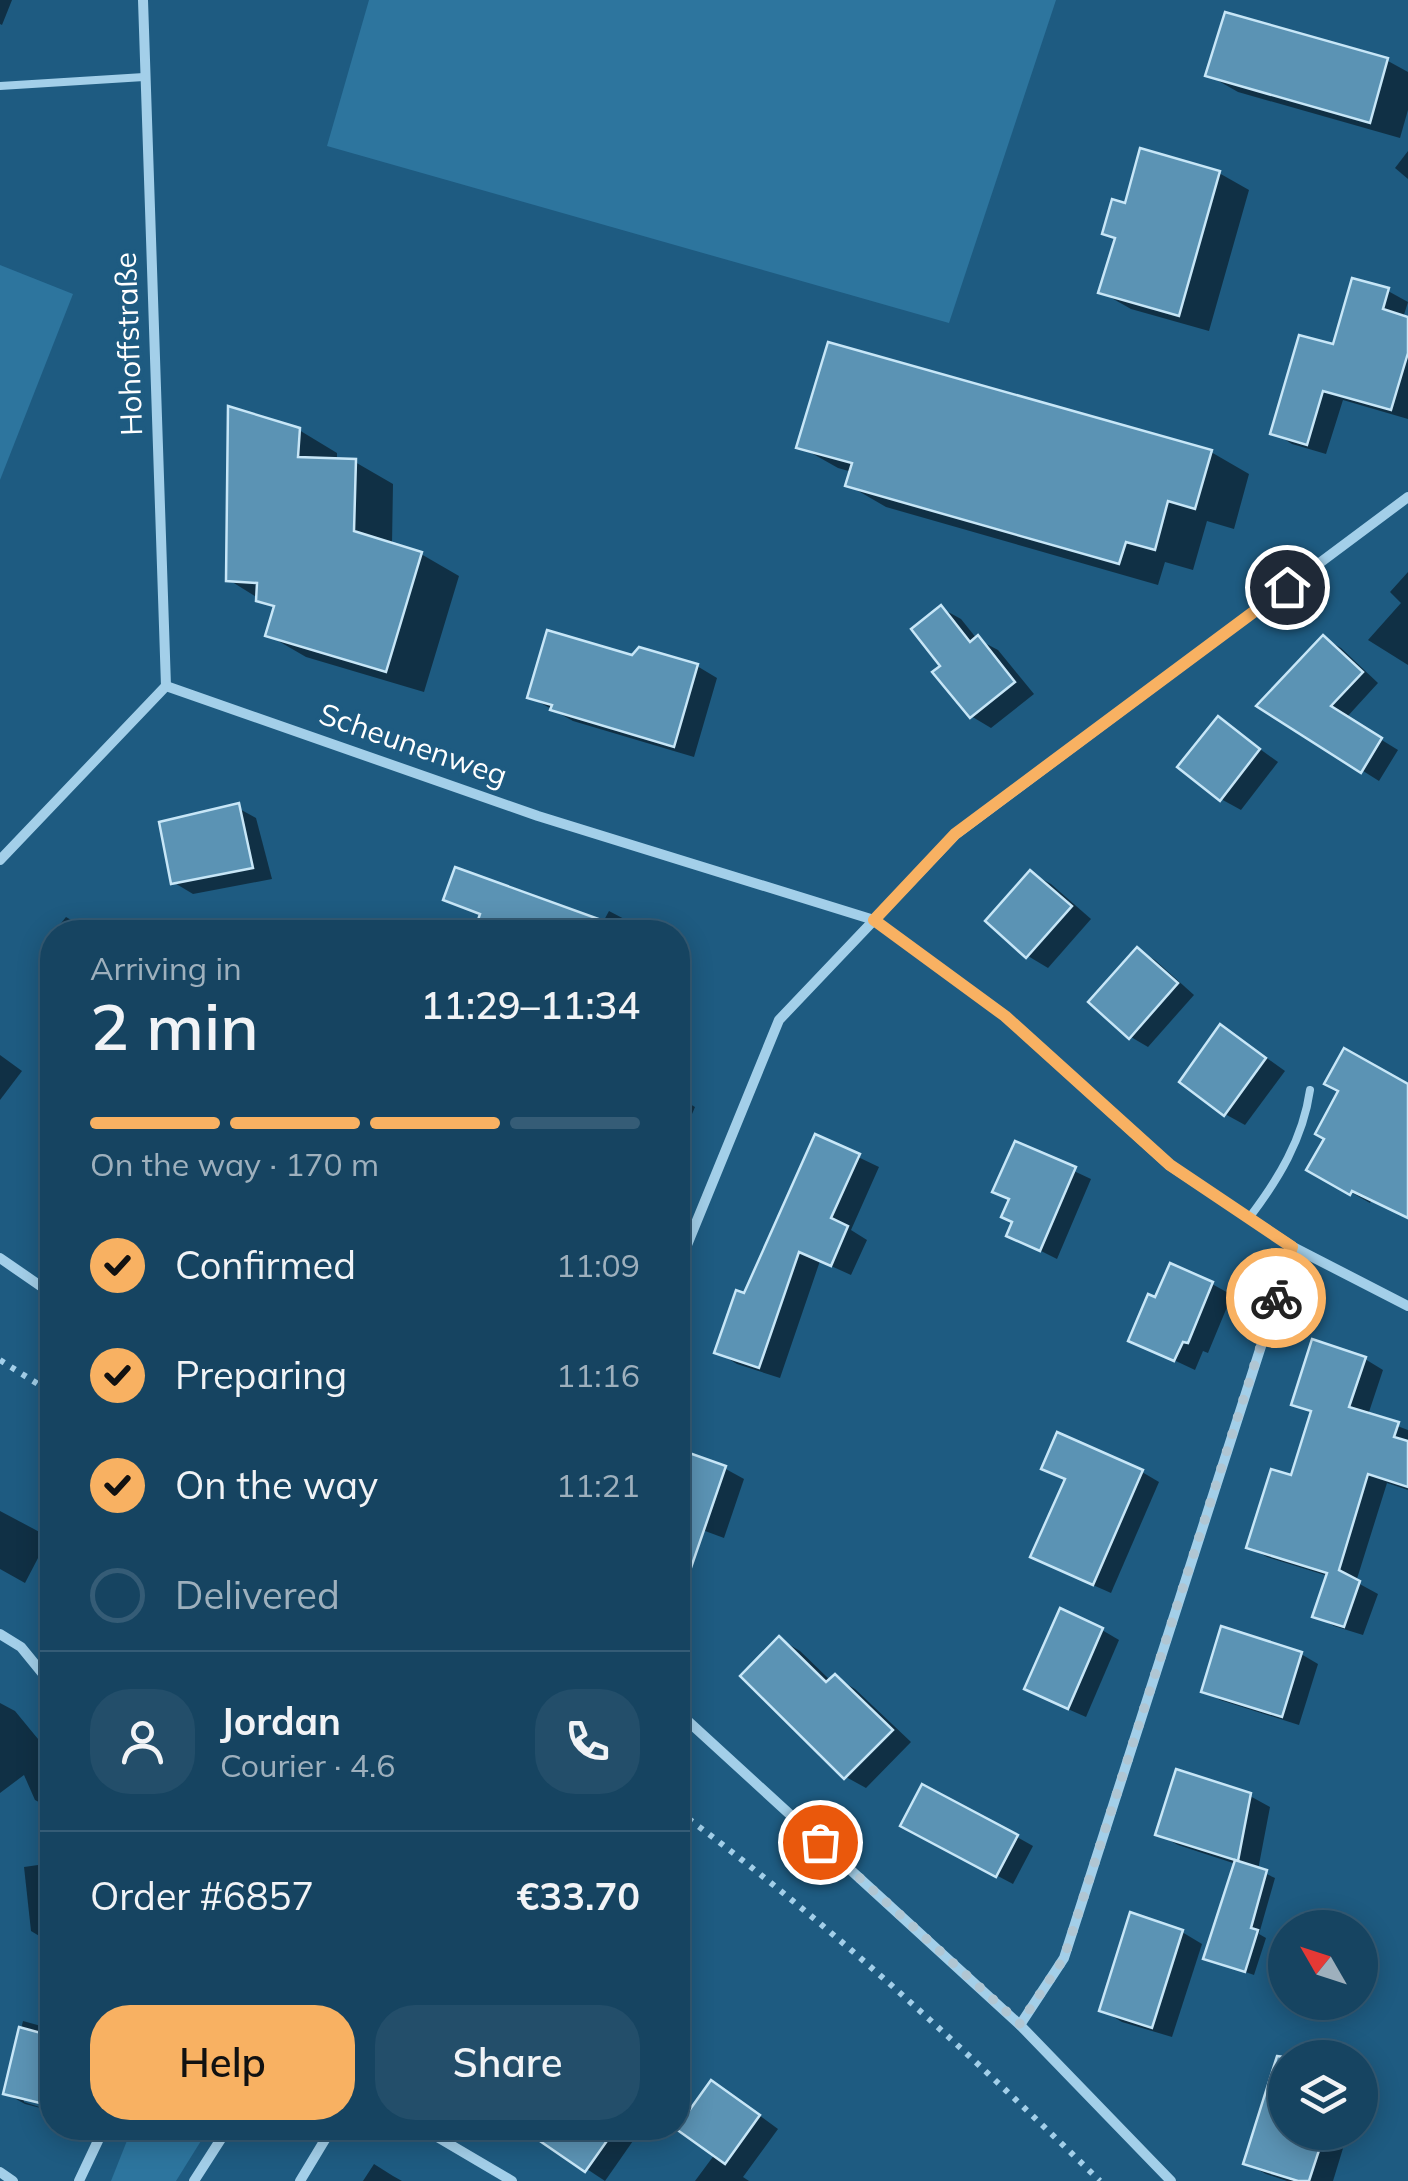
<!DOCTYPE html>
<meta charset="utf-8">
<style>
:root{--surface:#164461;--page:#234e6a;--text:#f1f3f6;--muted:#9eb0bd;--line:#355c76;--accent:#f8b162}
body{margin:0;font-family:Mulish,sans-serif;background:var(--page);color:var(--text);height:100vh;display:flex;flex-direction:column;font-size:38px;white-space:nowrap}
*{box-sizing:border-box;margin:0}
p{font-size:32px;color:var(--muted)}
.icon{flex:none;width:55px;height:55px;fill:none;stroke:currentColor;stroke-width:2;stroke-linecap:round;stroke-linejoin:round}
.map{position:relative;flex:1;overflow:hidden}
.panel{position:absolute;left:40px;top:920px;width:650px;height:1220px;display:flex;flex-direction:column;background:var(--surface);border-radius:40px;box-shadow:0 5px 25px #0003,0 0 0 2px var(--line)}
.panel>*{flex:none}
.needle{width:65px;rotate:309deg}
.controls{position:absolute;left:1268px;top:1910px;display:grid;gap:20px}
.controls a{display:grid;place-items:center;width:110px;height:110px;border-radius:50%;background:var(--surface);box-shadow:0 5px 25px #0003,0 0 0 2px var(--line);font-size:50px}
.pin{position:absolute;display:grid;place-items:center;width:85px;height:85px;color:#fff;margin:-42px;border:5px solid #fff;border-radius:50%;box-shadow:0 2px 10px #0007}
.courier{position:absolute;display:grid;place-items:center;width:100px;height:100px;margin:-50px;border:8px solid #f8b162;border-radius:50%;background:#fff;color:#222;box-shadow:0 2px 12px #0007}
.headline em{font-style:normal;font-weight:600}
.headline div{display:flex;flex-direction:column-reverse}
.headline{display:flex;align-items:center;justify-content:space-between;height:170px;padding:0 50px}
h1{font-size:65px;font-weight:600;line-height:75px}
.bar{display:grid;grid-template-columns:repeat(4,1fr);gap:15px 10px;align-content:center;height:120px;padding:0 50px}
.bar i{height:12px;border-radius:8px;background:var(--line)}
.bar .on{background:var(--accent)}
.bar p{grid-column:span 4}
.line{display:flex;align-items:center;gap:25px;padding:0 50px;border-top:2px solid var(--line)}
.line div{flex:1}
.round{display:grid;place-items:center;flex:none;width:105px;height:105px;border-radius:40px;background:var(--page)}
ol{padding:0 50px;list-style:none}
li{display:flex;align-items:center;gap:30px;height:110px}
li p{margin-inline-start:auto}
li .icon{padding:10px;border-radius:50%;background:var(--accent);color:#111;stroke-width:4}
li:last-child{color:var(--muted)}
li i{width:55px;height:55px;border:5px solid var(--line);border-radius:50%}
.action{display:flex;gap:20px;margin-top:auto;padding:20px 50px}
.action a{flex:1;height:115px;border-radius:40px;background:var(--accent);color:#111;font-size:40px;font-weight:600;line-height:115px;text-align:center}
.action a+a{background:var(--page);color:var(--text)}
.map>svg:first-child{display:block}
.green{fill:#2d759e}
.shadow{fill:#0007}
.building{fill:#5b93b4;stroke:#c7e6f7;stroke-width:2.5}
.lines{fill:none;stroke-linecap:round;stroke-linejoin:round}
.path{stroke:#a3cfe9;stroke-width:6;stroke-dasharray:5 8;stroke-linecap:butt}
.lane{stroke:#a3cfe9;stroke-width:8}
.street{stroke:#a3cfe9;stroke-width:10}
.done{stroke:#b0c6d3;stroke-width:10;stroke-dasharray:0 18}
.route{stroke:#f8b162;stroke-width:12}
.labels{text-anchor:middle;stroke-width:8;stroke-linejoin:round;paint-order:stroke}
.street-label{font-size:30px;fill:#fff;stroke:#1e5b81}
</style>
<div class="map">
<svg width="1408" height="2181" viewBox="0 0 1408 2181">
<rect width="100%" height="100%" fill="#1e5b81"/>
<g class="green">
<polygon points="369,0 1056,0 949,323 327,146"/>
<polygon points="0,265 73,294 0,480"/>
<polygon points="132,2128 209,2128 176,2181 111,2181"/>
</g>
<g class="shadow">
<polygon points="0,0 12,0 2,25 0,24"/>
<polygon points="1226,15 1388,61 1408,72 1408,110 1400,138 1238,92 1208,75"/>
<polygon points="1408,151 1408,179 1395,168"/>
<polygon points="1219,173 1249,190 1209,331 1131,309 1101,292 1117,240 1105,233 1127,206"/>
<polygon points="1353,281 1388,291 1408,302 1403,318 1408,319 1408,419 1343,400 1326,454 1292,444 1273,432 1334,347"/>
<polygon points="299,430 337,453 337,461 355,462 393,484 392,545 421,554 459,576 424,692 306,657 268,635 276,609 229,580"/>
<polygon points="799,446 1211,452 1249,474 1234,529 1207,521 1193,570 1165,562 1158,585 886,507 848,485 852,472 838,468"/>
<polygon points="1408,572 1408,665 1368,640 1401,603 1390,592"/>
<polygon points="941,608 961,619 977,639 998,650 1034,694 991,728 971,716 944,666"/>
<polygon points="1324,638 1341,648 1378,683 1346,718 1398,750 1379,781 1260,706"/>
<polygon points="640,650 697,666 717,678 694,757 573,721 530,697 633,658"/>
<polygon points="1218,719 1278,762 1241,810 1221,799"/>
<polygon points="236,807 256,818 272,879 193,894 173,882"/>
<polygon points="1031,873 1051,884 1091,919 1048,968 1028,956 988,921"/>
<polygon points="446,898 603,922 609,911 649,932 477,932 482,916"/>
<polygon points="66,917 85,928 91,932 54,932"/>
<polygon points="52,934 52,960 40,951"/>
<polygon points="1138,950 1155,960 1194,995 1148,1047 1131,1037"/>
<polygon points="1240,1039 1285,1071 1245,1125 1225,1114"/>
<polygon points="0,1055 22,1071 0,1100"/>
<polygon points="1408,1087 1408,1217 1372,1200 1370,1203 1310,1169"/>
<polygon points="678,1097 695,1107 678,1147"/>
<polygon points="816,1137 879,1167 851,1230 867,1240 851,1275 820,1261 780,1378 737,1364 717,1352"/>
<polygon points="1016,1144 1091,1179 1057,1259 1009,1235 1015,1223 1011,1200"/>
<polygon points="1212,1284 1232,1295 1208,1353 1203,1351 1195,1370 1131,1340 1157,1300"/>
<polygon points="1365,1359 1383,1370 1368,1415 1408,1430 1408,1490 1387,1483 1356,1582 1378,1594 1363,1635 1334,1626 1315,1616 1328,1576 1267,1557 1249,1547 1292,1478 1313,1414 1294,1403"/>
<polygon points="682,1453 724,1468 744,1479 724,1538 678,1521 678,1466"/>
<polygon points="1142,1472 1159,1482 1111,1593 1050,1566"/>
<polygon points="0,1511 49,1537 25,1583 0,1569"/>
<polygon points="1102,1630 1119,1640 1086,1717 1045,1699"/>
<polygon points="780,1639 800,1651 831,1681 835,1677 855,1689 911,1742 866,1788 846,1777"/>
<polygon points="1301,1654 1318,1664 1299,1725 1220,1700 1204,1690"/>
<polygon points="0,1703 15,1711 52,1756 52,1809 35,1800 24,1775 0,1793"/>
<polygon points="1250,1796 1270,1807 1258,1870 1275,1878 1259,1934 1266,1938 1254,1975 1206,1958 1236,1864 1178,1845 1158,1834"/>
<polygon points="920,1835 1017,1837 1033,1846 1013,1884"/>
<polygon points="52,1863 52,1943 51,1943 31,1931 24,1867"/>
<polygon points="1132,1916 1182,1932 1202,1944 1172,2037 1122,2022 1102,2010"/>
<polygon points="23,2021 52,2029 52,2104 24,2097 24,2102 52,2111 25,2104 5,2093"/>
<polygon points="732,2095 778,2129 743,2177 749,2181 695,2181 715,2154"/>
<polygon points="1285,2121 1285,2132 1324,2134 1344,2145 1333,2181 1287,2181 1266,2174 1246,2163"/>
<polygon points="525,2128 642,2128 605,2181"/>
<polygon points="374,2164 393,2176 402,2181 363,2181"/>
</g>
<g class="building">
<polygon points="1225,12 1388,58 1370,123 1205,76"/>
<polygon points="1140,148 1220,171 1179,316 1098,293 1115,238 1102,234 1112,199 1125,203"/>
<polygon points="1352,278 1389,288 1383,309 1408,317 1408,353 1391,410 1323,391 1307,445 1270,434 1299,335 1333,344"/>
<polygon points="828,342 1212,450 1195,509 1168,501 1155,550 1126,542 1119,564 845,486 852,463 796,448"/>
<polygon points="228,406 300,428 298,457 356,459 354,531 422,552 386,672 265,636 274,606 256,601 257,583 226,581"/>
<polygon points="941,605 970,642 978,635 1015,682 970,718 932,672 940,666 911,629"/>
<polygon points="547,630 632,655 639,647 698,664 674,747 550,710 552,705 527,698"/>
<polygon points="1323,635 1363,672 1331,706 1382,738 1361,773 1256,706"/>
<polygon points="1218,716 1260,749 1220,801 1177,767"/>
<polygon points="239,803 253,868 171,884 159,822"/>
<polygon points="455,867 626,929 626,932 474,932 480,914 443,900"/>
<polygon points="1030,870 1072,906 1026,958 985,921"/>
<polygon points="1137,947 1178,983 1129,1039 1088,1002"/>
<polygon points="1220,1024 1266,1058 1224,1116 1179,1082"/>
<polygon points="1344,1048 1408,1084 1408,1218 1352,1191 1350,1195 1306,1170 1324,1139 1315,1134 1338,1091 1324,1084"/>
<polygon points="815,1134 860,1154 831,1218 848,1226 831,1266 799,1252 759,1368 714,1353 736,1290 744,1293"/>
<polygon points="1015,1141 1076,1167 1040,1251 1006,1236 1012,1222 1001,1217 1009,1199 992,1192"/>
<polygon points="1170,1263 1213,1282 1188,1343 1183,1342 1174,1361 1128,1341 1148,1294 1155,1297"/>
<polygon points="1312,1339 1366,1357 1349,1407 1399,1422 1394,1437 1408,1441 1408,1487 1368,1474 1339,1570 1360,1581 1344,1627 1312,1617 1327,1573 1246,1548 1271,1469 1291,1475 1311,1411 1291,1405"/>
<polygon points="1057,1432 1143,1470 1093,1585 1030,1557 1065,1479 1041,1469"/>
<polygon points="678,1449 726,1466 684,1588 678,1587"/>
<polygon points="1060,1608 1103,1628 1068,1709 1024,1689"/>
<polygon points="1221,1626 1302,1652 1282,1717 1201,1692"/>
<polygon points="779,1636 826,1682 835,1674 893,1730 844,1779 740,1676"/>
<polygon points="1176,1769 1251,1793 1238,1861 1155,1835"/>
<polygon points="922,1784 1018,1835 996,1877 900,1826"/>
<polygon points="1235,1860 1267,1870 1251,1928 1258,1930 1245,1972 1203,1959"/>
<polygon points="1130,1912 1183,1930 1152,2028 1099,2011"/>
<polygon points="19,2027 52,2036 52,2106 3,2094"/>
<polygon points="1277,2056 1285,2057 1285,2132 1325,2132 1309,2181 1298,2181 1243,2164"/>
<polygon points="711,2080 760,2115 725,2164 676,2129"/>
<polygon points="521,2128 616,2128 585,2172"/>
</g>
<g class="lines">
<g class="path">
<polyline points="0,1360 52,1393"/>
<path d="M678 1811C828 1922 966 2050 1100 2181"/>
</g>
<g class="lane">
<polyline points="0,86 144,77"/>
<path d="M1249 1218C1278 1180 1303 1139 1310 1090"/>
</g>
<g class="street">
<polyline points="143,0 166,686"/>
<polyline points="166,686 538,816 874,920 1005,1016 1169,1165 1293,1247 1408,1306"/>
<polyline points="0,860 166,686"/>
<polyline points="0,1258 52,1294"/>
<polyline points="678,1267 779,1020 955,835 1408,497"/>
<polyline points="0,1634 21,1647 52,1685"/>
<polyline points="678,1712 1020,2025 1171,2181"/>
<polyline points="1020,2025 1064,1958 1293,1247"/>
<polyline points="422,2128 512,2181"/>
<polyline points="0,2172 13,2181"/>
<polyline points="79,2181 104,2128"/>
<polyline points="194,2181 228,2128"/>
<polyline points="300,2181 332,2128"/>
</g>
</g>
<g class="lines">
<polyline class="done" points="820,1842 1020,2024 1064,1958 1276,1298"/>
<polyline class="route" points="1276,1298 1292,1247 1170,1165 1005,1016 874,920 955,834 1287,587"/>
</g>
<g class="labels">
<g class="street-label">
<text transform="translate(129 344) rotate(-92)" y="10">Hohoffstraße</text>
<text transform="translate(413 745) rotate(19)" y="10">Scheunenweg</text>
</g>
</g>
</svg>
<div class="controls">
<a><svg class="needle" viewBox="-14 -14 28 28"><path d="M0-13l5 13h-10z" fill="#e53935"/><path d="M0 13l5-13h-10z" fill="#9eb0bd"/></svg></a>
<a><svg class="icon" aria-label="layers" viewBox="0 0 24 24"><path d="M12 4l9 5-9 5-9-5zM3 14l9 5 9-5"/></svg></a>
</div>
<div class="pin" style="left:820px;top:1842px;background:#ea580c"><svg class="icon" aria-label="bag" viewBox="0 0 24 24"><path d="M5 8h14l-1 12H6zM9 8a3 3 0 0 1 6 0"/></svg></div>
<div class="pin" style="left:1287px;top:587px;background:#1f2937"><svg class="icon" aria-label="home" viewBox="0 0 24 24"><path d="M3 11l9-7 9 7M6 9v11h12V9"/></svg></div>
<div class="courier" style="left:1276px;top:1298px"><svg class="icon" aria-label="bike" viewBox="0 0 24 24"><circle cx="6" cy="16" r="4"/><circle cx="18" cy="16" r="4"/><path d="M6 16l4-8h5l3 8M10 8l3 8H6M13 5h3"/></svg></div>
<section class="panel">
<div class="headline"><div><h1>2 min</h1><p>Arriving in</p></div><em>11:29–11:34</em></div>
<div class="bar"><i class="on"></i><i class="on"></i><i class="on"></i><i></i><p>On the way · 170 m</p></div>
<ol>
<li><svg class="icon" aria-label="check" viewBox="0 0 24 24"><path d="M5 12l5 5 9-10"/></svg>Confirmed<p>11:09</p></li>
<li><svg class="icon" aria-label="check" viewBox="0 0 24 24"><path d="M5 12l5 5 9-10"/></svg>Preparing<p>11:16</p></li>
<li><svg class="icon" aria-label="check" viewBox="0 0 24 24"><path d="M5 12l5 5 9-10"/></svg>On the way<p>11:21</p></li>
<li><i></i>Delivered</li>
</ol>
<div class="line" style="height:180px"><a class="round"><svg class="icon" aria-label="person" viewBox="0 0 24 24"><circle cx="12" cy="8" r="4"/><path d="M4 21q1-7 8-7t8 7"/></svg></a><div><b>Jordan</b><p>Courier · 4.6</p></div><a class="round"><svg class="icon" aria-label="phone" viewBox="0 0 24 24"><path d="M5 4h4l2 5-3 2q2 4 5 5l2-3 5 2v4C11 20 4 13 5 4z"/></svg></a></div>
<div class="line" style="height:130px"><div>Order #6857</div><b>€33.70</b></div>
<div class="action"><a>Help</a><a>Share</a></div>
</section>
</div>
